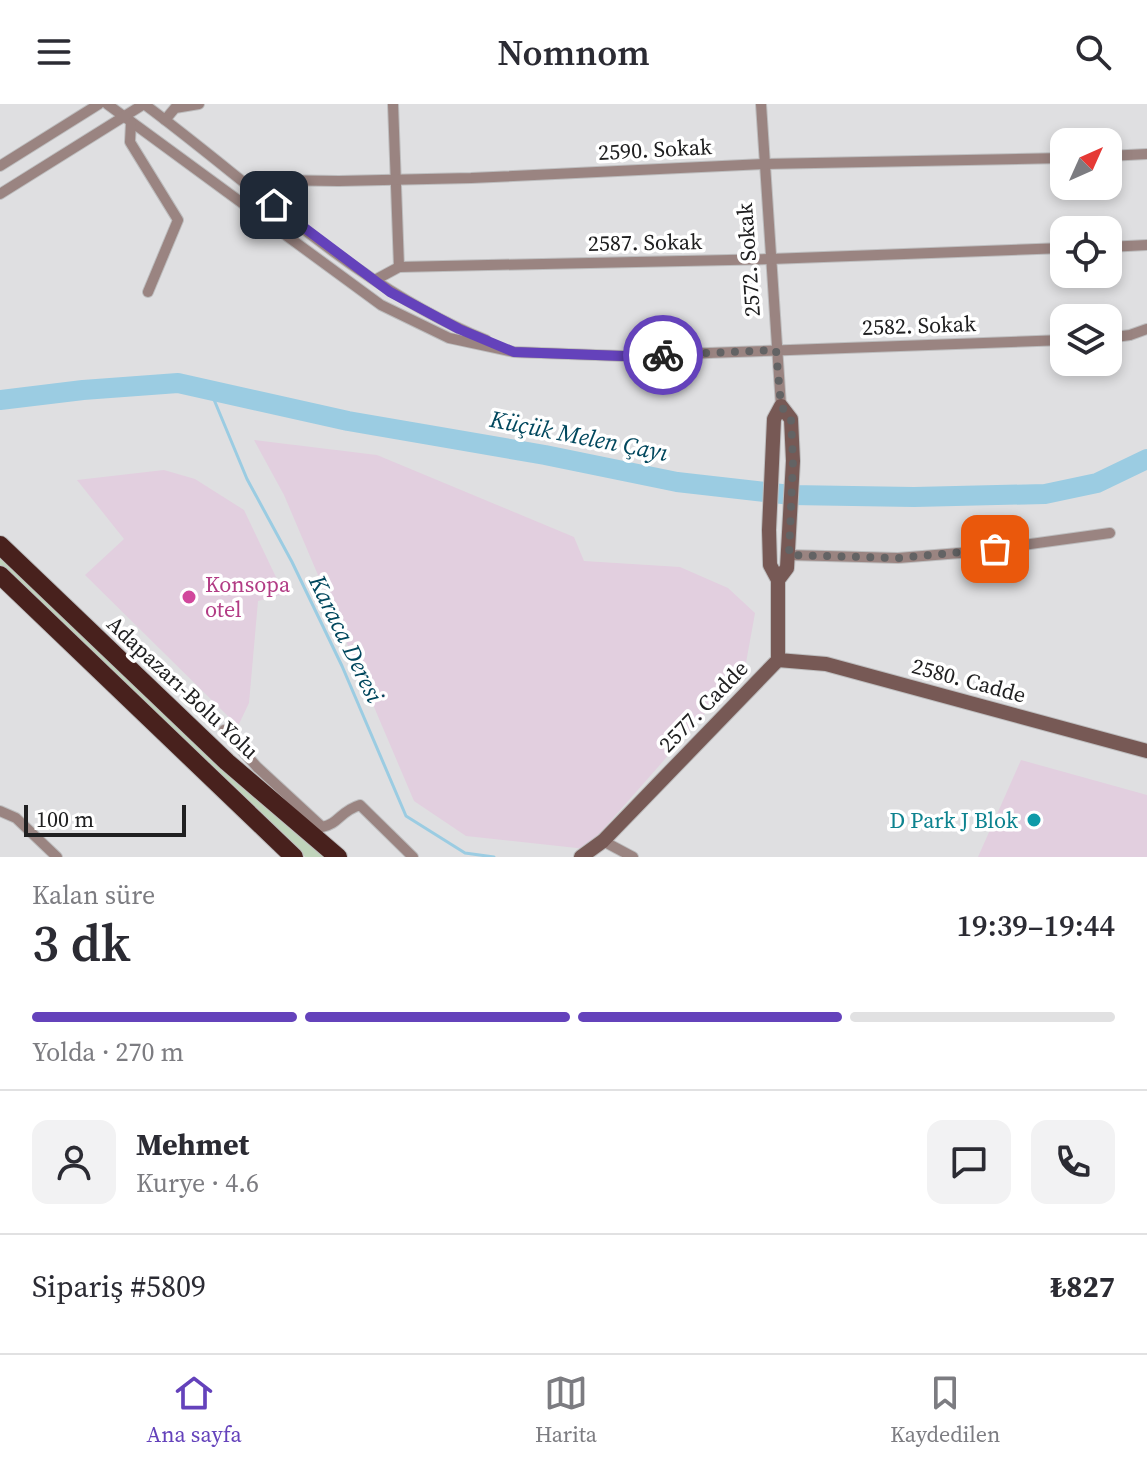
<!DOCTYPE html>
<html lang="tr">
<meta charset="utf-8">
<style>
:root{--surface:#fff;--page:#f2f2f3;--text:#2b2b33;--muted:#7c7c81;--line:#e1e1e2;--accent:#6442bb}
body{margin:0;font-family:"Source Serif 4",serif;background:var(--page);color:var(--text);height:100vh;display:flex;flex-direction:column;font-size:30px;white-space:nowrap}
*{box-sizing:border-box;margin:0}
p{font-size:26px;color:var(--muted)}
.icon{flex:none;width:44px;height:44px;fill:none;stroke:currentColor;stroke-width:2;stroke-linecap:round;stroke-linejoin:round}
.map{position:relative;height:753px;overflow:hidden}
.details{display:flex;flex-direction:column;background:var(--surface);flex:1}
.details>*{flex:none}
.needle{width:52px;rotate:45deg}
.buttons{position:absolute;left:1050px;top:24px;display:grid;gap:16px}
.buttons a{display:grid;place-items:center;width:72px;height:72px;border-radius:16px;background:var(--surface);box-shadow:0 4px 12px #0003;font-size:40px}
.scale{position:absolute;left:24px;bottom:20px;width:162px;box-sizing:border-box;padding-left:8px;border:4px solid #202021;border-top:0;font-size:22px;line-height:28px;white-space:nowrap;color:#202021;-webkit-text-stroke:6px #fff;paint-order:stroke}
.pin{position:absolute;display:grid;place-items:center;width:68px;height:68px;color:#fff;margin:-34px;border-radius:16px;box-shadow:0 4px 12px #0006}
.courier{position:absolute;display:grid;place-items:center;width:80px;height:80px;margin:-40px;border:6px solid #6442bb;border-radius:50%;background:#fff;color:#222;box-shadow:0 2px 10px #0007}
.headline em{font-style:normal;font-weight:600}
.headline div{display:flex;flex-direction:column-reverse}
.headline{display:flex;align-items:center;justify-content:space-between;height:136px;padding:0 32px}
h1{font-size:52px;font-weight:600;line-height:60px}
.bar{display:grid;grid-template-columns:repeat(4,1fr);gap:12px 8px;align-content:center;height:96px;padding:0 32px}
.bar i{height:10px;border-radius:6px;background:var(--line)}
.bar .on{background:var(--accent)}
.bar p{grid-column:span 4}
.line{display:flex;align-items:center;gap:20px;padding:0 32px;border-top:2px solid var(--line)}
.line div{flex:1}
.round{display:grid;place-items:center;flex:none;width:84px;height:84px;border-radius:16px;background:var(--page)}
header{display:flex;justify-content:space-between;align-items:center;height:104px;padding:0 32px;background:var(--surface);font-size:36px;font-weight:600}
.tabs{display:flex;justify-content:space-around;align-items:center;height:112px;border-top:2px solid var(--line);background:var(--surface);font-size:22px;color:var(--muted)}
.tabs a{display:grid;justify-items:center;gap:4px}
.tabs .on{color:var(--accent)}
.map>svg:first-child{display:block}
.commercial{fill:#e2cfdf}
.green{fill:#c0d4bb}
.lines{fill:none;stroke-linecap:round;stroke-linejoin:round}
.stream{stroke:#9bcce2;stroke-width:3}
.river{stroke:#9bcce2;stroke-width:20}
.street-casing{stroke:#bdbdbe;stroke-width:12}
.secondary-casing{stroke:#bdbdbe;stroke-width:16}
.highway-casing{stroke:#bdbdbe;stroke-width:20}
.street{stroke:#9a8481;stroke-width:10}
.secondary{stroke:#775955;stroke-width:14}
.highway{stroke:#48211d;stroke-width:18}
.done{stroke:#636364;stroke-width:8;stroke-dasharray:0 14.4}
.route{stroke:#6442bb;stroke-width:10}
.hotel-dot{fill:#d1479c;stroke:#fff;stroke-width:3}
.culture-dot{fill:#0f9aa8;stroke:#fff;stroke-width:3}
.labels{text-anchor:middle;stroke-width:7;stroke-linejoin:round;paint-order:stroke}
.street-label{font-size:22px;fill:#202021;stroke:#fff}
.hotel-label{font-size:22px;fill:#b23c85;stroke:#fff;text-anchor:start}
.culture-label{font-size:22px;fill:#0d838f;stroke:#fff;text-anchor:end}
.water-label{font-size:24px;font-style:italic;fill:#00475d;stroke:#fff}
</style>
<header><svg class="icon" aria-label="menu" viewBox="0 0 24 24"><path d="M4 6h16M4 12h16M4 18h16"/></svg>Nomnom<svg class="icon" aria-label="search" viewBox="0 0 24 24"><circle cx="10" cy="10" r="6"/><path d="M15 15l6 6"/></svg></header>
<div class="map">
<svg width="1147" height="753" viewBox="0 0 1147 753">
<rect width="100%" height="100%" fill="#dfdfe1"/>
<g class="commercial">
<polygon points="254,336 377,351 574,433 584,457 680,463 728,484 755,509 745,564 586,745 466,732 414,697 284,391"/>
<polygon points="164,366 195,375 244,406 284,490 258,497 249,599 238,622 85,471 124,435 77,376"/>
<polygon points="1021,656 1147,691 1147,753 978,753"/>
</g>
<polygon class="green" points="0,452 328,753 305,753 0,461"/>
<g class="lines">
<polyline class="stream" points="210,286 247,375 292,458 342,562 406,712 465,749 494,753"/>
<polyline class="river" points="0,296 83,286 178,279 348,317 545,351 677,378 791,391 914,393 1045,390 1097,379 1147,355"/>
<defs>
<g id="street">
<polyline points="107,0 381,201 449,234 514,248 623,252 1064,236"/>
<path d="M144 0C252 80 361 186 486 236"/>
<polyline points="393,0 399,163"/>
<polyline points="761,0 781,302"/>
<polyline points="165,16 175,4 199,0"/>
<polyline points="131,18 130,38 178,116 148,188"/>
<polyline points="1108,52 1147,50"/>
<polyline points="0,62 99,0"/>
<polyline points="249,82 268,76 339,77 471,74 764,60 1064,54"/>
<polyline points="0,90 144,0"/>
<polyline points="1108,143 1147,141"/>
<polyline points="375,176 399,163 770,155 1064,144"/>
<polyline points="1108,234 1130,231 1147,225"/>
<polyline points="789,451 898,454 972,448 1110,429"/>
<path d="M224 626 257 663 322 723C339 720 340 707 360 701L413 753"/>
<polyline points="0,707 16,714 57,753"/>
<polyline points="603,737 633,753"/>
</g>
<g id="secondary">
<polyline points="778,556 826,560 1147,647"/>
<polyline points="581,753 603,737 778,556 778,476 770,461 769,426 774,315 781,302 791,315 793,357 787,464 778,476"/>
</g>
<g id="highway">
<polyline points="0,441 227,658 338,753"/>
<polyline points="0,471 294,753"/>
</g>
</defs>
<use href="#street" class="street-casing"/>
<use href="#secondary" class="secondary-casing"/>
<use href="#highway" class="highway-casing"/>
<use href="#street" class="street"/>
<use href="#secondary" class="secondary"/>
<use href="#highway" class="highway"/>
</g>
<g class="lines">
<polyline class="done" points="663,251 776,246 781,302 791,315 793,357 789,451 898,454 995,445"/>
<polyline class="route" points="274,101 390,188 459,225 514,248 623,252 663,251"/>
</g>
<circle class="hotel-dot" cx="189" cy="493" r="8"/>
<circle class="culture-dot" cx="1034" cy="716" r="8"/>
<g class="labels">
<g class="street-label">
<text transform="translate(655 45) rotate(-3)" y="8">2590. Sokak</text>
<text transform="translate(645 138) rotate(-1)" y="8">2587. Sokak</text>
<text transform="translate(748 156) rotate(-94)" y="8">2572. Sokak</text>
<text transform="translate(919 221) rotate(-2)" y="8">2582. Sokak</text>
<text transform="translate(969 576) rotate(15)" y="8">2580. Cadde</text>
<text transform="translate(183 583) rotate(43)" y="8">Adapazarı-Bolu Yolu</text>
<text transform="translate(703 602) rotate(-46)" y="8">2577. Cadde</text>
</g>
<g class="hotel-label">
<text x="205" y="488">Konsopa<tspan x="205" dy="25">otel</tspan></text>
</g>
<g class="culture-label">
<text x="1018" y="724">D Park J Blok</text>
</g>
<g class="water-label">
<text transform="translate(579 332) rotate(11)" y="8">Küçük Melen Çayı</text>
<text transform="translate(346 535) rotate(64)" y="8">Karaca Deresi</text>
</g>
</g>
</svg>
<div class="buttons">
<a><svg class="needle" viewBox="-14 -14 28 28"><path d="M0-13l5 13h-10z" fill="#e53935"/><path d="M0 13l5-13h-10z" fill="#7c7c81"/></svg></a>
<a><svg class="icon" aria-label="locate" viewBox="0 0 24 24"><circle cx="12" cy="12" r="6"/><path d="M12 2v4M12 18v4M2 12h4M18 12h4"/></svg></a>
<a><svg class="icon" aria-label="layers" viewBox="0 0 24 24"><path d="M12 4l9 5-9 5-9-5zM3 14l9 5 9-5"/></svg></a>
</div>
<div class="scale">100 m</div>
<div class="pin" style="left:995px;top:445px;background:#ea580c"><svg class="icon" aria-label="bag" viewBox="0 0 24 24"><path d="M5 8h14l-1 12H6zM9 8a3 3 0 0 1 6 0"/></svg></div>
<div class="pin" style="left:274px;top:101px;background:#1f2937"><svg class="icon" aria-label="home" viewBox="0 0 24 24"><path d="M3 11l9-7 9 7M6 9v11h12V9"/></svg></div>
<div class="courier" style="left:663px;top:251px"><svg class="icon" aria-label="bike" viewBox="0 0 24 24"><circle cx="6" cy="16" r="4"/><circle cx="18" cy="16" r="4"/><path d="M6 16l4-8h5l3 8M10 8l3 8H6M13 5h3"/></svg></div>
</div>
<section class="details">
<div class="headline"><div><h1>3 dk</h1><p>Kalan süre</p></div><em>19:39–19:44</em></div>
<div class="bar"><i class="on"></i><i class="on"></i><i class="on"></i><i></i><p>Yolda · 270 m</p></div>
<div class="line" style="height:144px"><a class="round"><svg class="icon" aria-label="person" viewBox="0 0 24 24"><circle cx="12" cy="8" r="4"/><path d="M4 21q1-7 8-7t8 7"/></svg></a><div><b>Mehmet</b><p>Kurye · 4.6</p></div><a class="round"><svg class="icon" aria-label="chat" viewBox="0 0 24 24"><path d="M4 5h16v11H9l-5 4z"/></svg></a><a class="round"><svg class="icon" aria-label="phone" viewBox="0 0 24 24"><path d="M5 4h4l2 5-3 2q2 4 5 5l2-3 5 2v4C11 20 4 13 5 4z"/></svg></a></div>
<div class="line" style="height:104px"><div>Sipariş #5809</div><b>₺827</b></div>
</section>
<nav class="tabs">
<a class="on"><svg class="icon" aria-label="home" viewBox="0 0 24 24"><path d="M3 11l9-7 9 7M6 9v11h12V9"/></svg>Ana sayfa</a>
<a><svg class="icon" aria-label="map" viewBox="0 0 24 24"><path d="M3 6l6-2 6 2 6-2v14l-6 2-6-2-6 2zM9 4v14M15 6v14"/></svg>Harita</a>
<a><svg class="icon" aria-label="saved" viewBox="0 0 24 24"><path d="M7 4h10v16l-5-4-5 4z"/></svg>Kaydedilen</a>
</nav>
